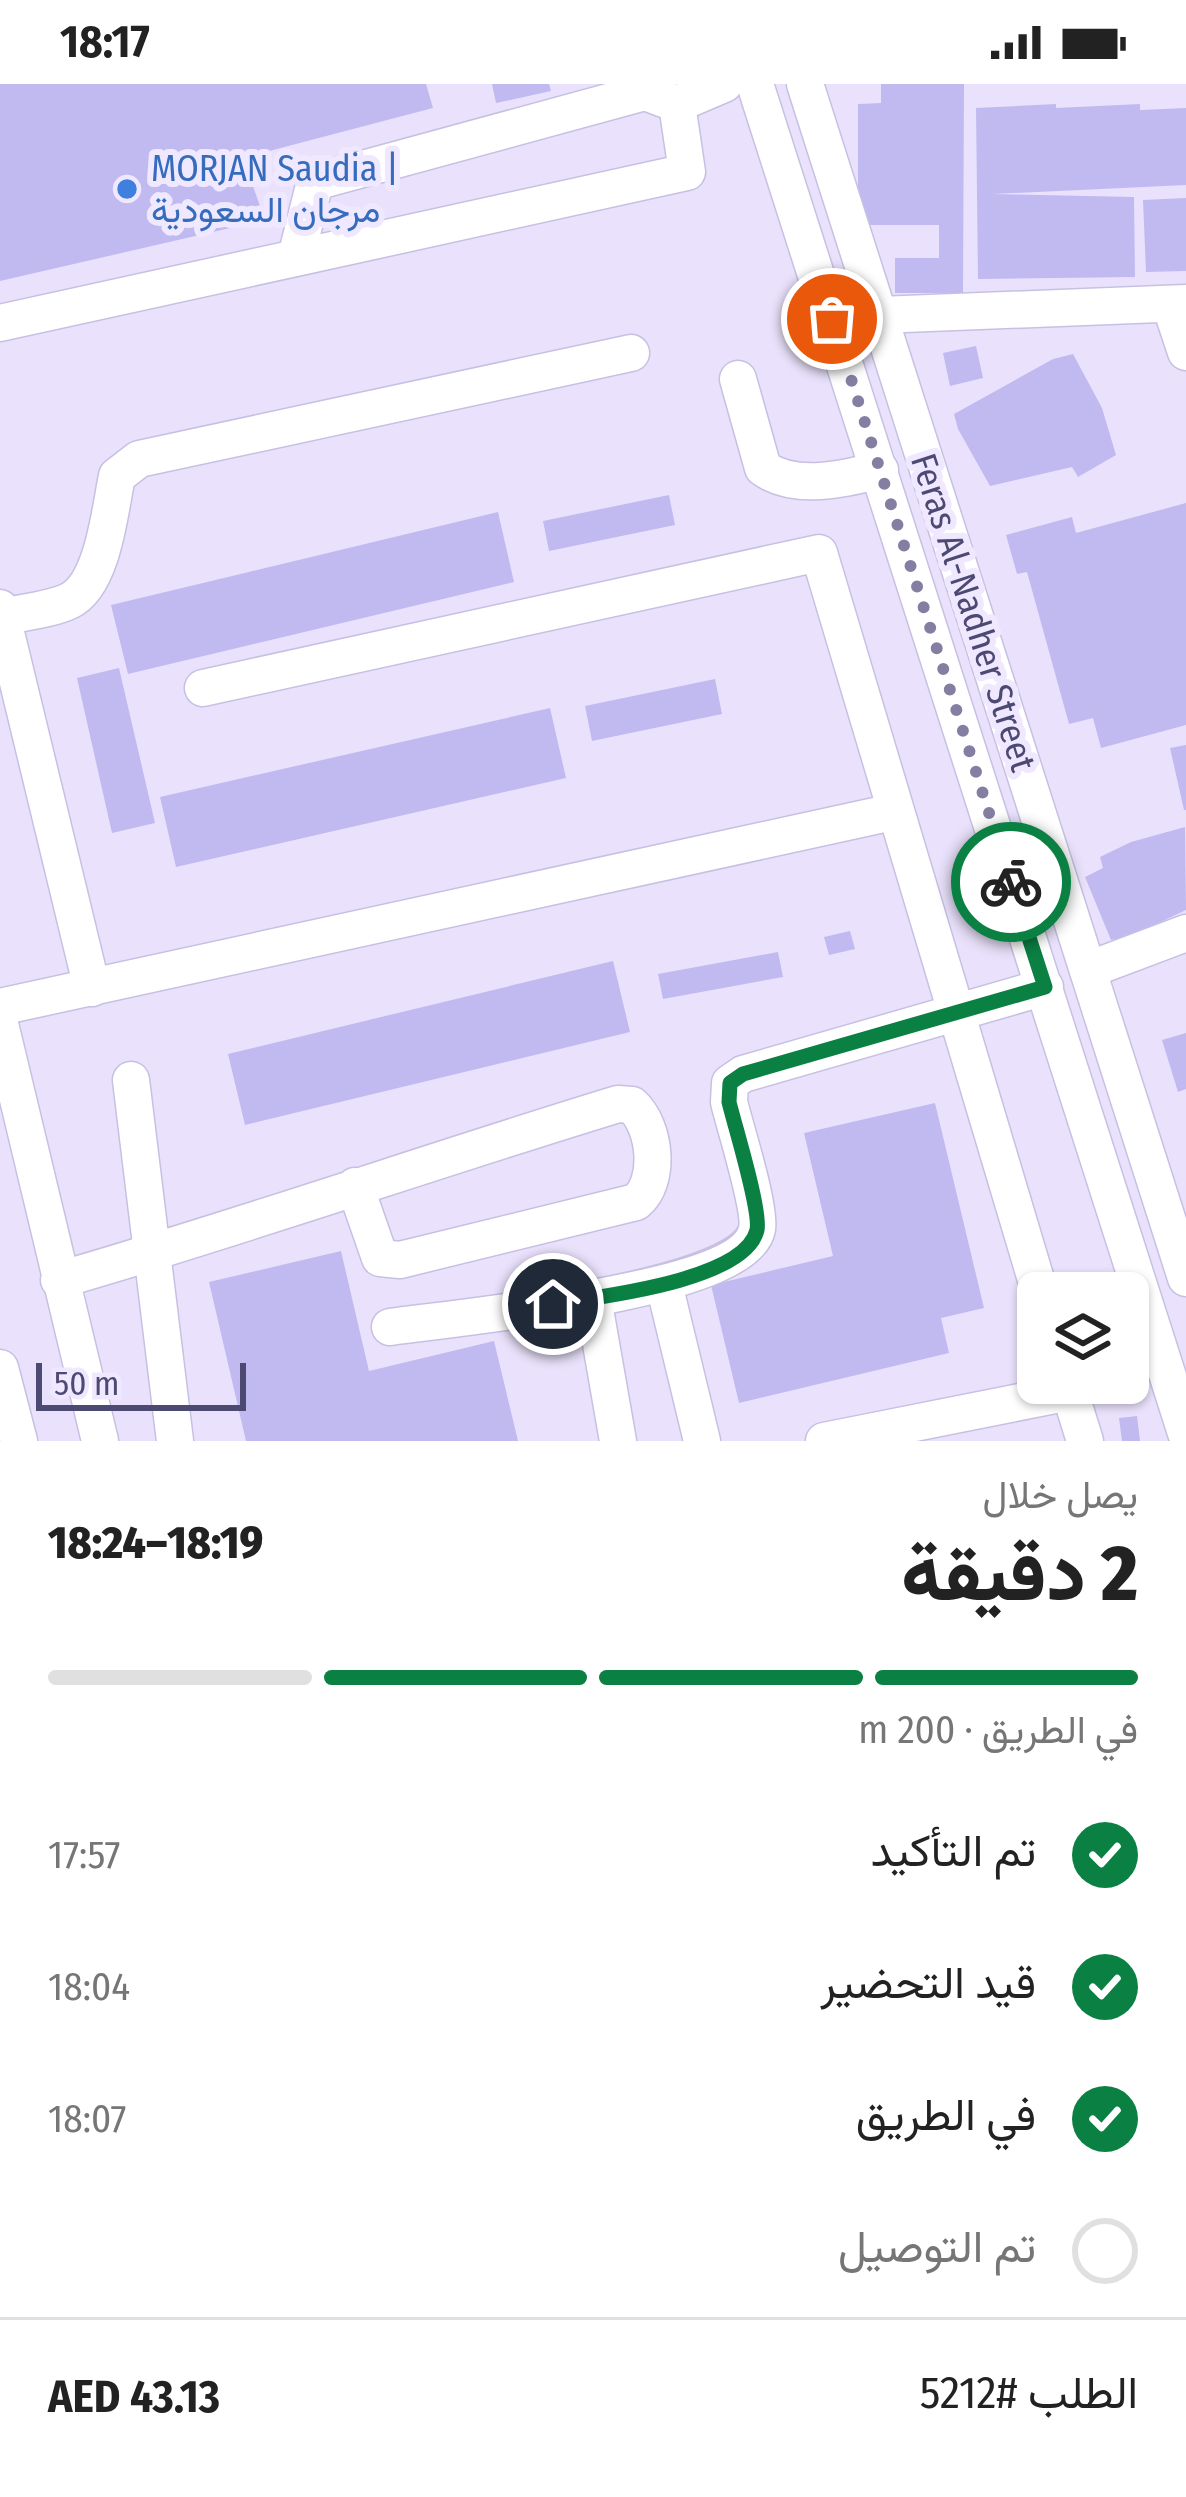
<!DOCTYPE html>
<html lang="ar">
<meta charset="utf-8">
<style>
:root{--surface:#fff;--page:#f6f6f6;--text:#222;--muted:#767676;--line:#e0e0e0;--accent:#0b8043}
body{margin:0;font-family:"Fira Sans Condensed",Vazirmatn,sans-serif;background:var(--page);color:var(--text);direction:rtl;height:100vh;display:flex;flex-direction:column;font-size:45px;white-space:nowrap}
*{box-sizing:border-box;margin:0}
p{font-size:39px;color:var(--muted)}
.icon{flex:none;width:66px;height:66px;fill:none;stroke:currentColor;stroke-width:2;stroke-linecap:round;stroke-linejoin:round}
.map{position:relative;height:1357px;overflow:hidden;direction:ltr}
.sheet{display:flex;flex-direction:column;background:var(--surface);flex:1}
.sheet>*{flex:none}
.fabs{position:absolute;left:1017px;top:1188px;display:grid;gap:24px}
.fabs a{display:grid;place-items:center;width:132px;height:132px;border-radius:18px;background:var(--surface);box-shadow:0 3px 9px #0004;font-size:60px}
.scale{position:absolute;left:36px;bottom:30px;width:210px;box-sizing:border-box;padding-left:12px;border:6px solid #4c4973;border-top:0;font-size:33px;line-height:42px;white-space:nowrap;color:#4c4973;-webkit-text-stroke:9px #efe8ff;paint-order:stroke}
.pin{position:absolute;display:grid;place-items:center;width:102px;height:102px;color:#fff;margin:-51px;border:6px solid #fff;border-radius:50%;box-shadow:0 3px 12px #0007}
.courier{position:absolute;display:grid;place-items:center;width:120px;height:120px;margin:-60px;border:9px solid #0b8043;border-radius:50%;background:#fff;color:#222;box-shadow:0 3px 15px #0007}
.summary em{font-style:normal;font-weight:800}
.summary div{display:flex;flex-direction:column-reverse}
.summary{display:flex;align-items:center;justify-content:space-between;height:204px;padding:0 48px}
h1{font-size:78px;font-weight:800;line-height:90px}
.bar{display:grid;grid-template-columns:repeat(4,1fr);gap:18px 12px;align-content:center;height:144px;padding:0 48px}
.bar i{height:15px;border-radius:9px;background:var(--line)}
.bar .active{background:var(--accent)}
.bar p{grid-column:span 4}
.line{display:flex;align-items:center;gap:30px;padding:0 48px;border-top:3px solid var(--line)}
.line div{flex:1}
ol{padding:0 48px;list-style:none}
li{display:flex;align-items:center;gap:36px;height:132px}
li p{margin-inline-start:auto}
li .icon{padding:12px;border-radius:50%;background:var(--accent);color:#fff;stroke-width:4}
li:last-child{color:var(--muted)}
li i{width:66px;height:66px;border:6px solid var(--line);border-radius:50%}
.status{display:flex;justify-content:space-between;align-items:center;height:84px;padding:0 60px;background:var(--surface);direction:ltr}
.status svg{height:33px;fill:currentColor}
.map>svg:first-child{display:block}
.building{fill:#c0baf1}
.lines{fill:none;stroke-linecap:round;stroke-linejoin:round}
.minor-casing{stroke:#c6c1e2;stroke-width:39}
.minor{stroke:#fff;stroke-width:36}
.done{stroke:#837fa3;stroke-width:12;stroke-dasharray:0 21.6}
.route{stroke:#0b8043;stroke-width:15}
.shop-dot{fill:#3f7fe0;stroke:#efe8ff;stroke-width:4.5}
.labels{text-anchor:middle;stroke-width:12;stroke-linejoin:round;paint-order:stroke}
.shop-label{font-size:36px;fill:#366cbe;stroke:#efe8ff;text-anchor:start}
.street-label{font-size:36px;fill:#4c4973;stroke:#efe8ff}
</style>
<div class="status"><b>18:17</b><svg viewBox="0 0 49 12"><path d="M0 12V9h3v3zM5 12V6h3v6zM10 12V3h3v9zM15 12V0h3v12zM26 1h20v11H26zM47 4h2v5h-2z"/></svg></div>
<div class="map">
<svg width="1186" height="1357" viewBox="0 0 1186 1357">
<rect width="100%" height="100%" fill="#eae2fc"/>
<g class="building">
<polygon points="0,0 426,0 433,24 243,74 265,136 0,197"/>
<polygon points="492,0 549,0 551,7 496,19"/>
<polygon points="881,0 964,0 963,209 895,209 895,174 939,174 939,141 858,141 858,20 881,19"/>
<polygon points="1056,20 1056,24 1140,20 1140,26 1186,24 1186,101 992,110 1134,113 1135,193 978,195 976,24"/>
<polygon points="1186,114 1186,187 1146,188 1143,116"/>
<polygon points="976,262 983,294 950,302 943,269"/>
<polygon points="1073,270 1102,324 1116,371 1078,393 1072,383 990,402 958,345 954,330 1053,275"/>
<polygon points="669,411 675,441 549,467 543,437"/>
<polygon points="1186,419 1186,641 1101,664 1093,634 1069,640 1027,488 1017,490 1006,451 1072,433 1076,449"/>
<polygon points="498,428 514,498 128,590 111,521"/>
<polygon points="119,584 155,739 112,749 77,594"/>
<polygon points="715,595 722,630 592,657 585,622"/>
<polygon points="550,624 566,694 176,783 160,713"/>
<polygon points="1186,661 1186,726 1184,726 1170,664"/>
<polygon points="1185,743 1186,826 1131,852 1111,856 1085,793 1103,784 1100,773 1131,758"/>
<polygon points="850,847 855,865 829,871 824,853"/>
<polygon points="778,868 783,893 663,915 658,890"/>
<polygon points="613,877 630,948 245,1041 228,970"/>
<polygon points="1186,949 1186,1005 1178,1008 1162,956"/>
<polygon points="935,1019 984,1224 941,1234 949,1269 739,1319 711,1201 833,1172 804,1049"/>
<polygon points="341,1167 369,1287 494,1257 518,1357 246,1357 209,1198"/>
<polygon points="1137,1332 1140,1357 1122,1357 1119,1334"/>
</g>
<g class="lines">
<defs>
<g id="minor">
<polyline points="755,0 1186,1349"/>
<polyline points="805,0 1186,1194"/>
<polyline points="296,173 315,98 645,8 677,20"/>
<polyline points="1170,220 1186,268"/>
<polyline points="854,232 1186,219"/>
<polyline points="0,239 687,88 677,20 724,0"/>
<path d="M738 295 763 384C795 407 845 395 880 386"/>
<polyline points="0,524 92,904"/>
<path d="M2 533C23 528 50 526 69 517 103 501 110 426 117 392L139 375 631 269"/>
<polyline points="203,604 819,469 1040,1209"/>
<polyline points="1088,886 1186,849"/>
<polyline points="0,923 893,728"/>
<polyline points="0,940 100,1357"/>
<polyline points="131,996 175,1357"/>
<path d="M59 1196C246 1142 431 1077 618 1020L632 1021C656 1043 661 1098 636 1118L400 1176 380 1174 355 1102"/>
<polyline points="664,1200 702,1357"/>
<polyline points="593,1214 618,1357"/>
<path d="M390 1243C452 1234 745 1208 757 1145 761 1124 735 1043 729 1018L730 999 743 990 1045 903"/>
<polyline points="0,1284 19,1357"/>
<polyline points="1067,1299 1085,1357"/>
<polyline points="824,1357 1070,1308"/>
</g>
</defs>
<use href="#minor" class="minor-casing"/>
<use href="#minor" class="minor"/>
</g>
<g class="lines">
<polyline class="done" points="832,235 1011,798"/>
<path class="route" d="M553 1220C598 1213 745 1197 757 1146 761 1126 735 1043 729 1018L730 999 743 990 1045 903 1011 798"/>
</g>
<circle class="shop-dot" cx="127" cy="105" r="12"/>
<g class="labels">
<g class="shop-label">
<text x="151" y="97">MORJAN Saudia |<tspan x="151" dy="41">مرجان السعودية</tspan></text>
</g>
<g class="street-label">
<text transform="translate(974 528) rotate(72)" y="13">Feras Al-Nadher Street</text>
</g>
</g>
</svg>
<div class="fabs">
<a><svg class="icon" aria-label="layers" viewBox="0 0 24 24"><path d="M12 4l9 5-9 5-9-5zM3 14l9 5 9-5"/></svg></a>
</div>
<div class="scale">50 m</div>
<div class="pin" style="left:832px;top:235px;background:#ea580c"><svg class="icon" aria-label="bag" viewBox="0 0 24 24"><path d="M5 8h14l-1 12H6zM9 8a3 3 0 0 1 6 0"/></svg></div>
<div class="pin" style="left:553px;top:1220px;background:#1f2937"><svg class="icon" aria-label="home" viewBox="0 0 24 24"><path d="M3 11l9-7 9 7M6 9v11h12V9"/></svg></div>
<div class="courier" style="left:1011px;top:798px"><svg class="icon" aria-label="bike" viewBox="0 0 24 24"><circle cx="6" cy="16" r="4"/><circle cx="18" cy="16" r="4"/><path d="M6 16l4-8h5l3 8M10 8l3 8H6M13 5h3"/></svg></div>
</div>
<section class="sheet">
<div class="summary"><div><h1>2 دقيقة</h1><p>يصل خلال</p></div><em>18:19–18:24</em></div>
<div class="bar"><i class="active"></i><i class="active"></i><i class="active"></i><i></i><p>في الطريق · 200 m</p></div>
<ol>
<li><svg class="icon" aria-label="check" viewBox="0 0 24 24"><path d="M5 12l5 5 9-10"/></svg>تم التأكيد<p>17:57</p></li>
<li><svg class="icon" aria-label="check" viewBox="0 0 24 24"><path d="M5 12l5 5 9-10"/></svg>قيد التحضير<p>18:04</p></li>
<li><svg class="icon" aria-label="check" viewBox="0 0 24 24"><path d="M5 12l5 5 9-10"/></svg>في الطريق<p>18:07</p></li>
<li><i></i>تم التوصيل</li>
</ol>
<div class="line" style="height:156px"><div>الطلب #5212</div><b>AED 43.13</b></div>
</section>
